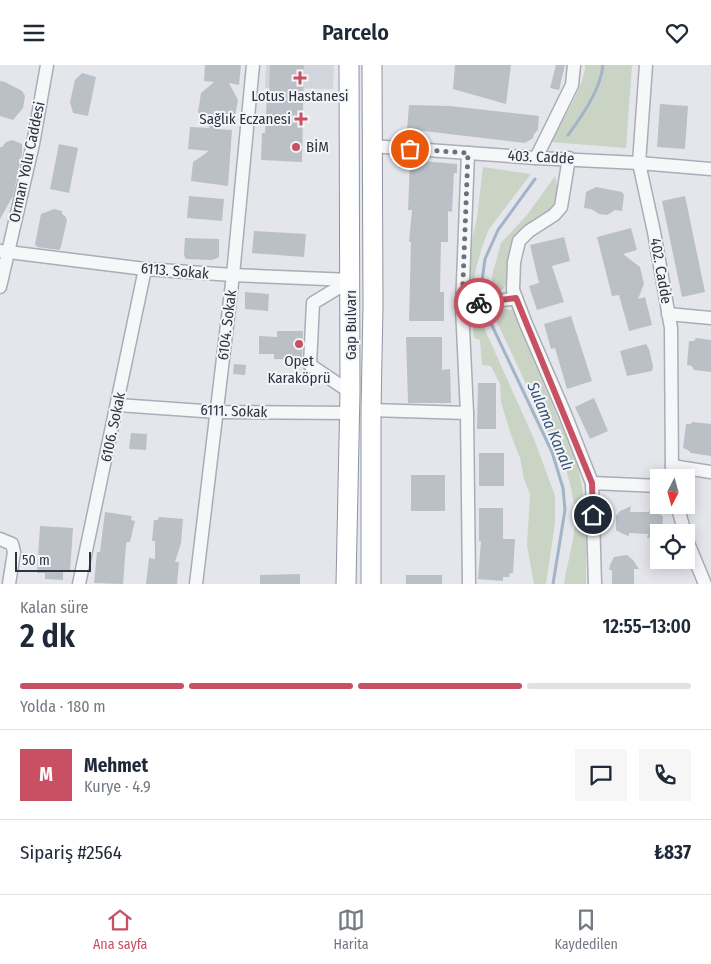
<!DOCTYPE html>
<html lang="tr">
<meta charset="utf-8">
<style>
:root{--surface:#fff;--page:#f6f6f7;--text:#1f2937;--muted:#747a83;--line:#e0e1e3;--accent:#c75163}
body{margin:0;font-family:"Fira Sans Condensed",sans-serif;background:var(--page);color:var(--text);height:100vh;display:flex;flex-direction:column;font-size:19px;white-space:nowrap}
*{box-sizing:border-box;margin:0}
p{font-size:16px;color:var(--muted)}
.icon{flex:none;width:28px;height:28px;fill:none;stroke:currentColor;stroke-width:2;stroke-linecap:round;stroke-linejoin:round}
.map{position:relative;height:519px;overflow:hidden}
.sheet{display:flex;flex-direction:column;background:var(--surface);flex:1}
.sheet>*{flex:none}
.needle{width:32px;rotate:186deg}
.tools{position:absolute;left:650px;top:404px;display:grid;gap:10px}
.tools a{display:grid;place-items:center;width:45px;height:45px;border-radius:0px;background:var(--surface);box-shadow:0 2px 12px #0003;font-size:25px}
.scale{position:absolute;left:15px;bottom:12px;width:76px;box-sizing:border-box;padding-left:5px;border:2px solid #2c3442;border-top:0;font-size:14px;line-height:18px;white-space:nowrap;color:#2c3442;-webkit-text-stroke:4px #f3f5f8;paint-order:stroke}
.pin{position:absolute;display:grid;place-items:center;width:42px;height:42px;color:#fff;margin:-21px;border:2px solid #fff;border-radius:50%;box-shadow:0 1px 5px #0007}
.courier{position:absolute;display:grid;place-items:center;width:50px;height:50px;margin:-25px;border:4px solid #c75163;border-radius:50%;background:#fff;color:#222;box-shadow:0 1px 6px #0007}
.summary em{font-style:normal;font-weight:600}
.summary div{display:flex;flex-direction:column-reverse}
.summary{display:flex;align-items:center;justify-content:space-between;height:85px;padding:0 20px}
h1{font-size:32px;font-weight:600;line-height:38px}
.bar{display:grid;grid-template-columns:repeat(4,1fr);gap:8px 5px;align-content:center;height:60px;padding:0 20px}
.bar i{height:6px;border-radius:4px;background:var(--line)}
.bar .on{background:var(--accent)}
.bar p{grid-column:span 4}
.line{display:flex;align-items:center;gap:12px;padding:0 20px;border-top:1px solid var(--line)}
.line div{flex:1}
.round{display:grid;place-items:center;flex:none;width:52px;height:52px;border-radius:0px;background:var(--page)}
header{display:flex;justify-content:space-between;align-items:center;height:65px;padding:0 20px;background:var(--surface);font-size:22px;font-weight:600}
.dock{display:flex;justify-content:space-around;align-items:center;height:70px;border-top:1px solid var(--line);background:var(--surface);font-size:14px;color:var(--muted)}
.dock a{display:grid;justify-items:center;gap:2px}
.dock .on{color:var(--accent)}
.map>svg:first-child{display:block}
.built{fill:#d2d6dc}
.green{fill:#c9d4c5}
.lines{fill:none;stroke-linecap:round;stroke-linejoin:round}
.stream{stroke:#a1b4c8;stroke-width:3}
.building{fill:#bbc0c7}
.minor-casing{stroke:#a9adb5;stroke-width:15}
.highway-casing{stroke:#8c94a1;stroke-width:21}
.minor{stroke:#f6f7f9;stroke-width:12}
.highway{stroke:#fff;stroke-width:19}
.done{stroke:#6c727d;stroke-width:5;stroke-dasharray:0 9}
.route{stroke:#c75163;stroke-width:6}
.poi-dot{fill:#c75163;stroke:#f3f5f8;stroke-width:2}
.labels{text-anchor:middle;stroke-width:4;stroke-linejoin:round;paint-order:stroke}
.poi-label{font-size:15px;fill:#2c3442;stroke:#f3f5f8}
.street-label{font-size:15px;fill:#2c3442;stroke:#f3f5f8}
.water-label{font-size:16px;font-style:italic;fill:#385374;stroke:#f3f5f8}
</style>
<header><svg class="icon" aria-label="menu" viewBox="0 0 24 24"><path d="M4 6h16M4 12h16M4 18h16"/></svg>Parcelo<svg class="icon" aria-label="heart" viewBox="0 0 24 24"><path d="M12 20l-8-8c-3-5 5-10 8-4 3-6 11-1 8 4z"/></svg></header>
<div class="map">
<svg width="711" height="519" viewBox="0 0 711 519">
<rect width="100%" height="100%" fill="#e4e6eb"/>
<polygon class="built" points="266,0 334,0 333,24 265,23"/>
<g class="green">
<path d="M585 0H632L626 83 551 77C560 59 586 19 585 0Z"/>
<polygon points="483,102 531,109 489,164 482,182 477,200 473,218 475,230 467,230 470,183 477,153"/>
<polygon points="555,111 557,120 557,135 554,143 524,165 506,219 503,224 492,227 492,211 501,178 527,150"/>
<path d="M495 243 513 245 578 401 586 443V519H564C567 498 576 471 575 450 574 434 570 419 566 404L496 255Z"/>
<polygon points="471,247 477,247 534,374 555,431 555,458 546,519 534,519 527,480 530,429 524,414 520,393 511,370 501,337 500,319 491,301 482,300 480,275 474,273"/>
</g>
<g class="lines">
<g class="stream">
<path d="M568 70C582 51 601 24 603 0"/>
<polyline points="481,223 485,194 498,165 535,114"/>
<polyline points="486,248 552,387 563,423 565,445 553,519"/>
</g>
</g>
<g class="building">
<polygon points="205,0 241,0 239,20 229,18 238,35 235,51 217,64 232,65 228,121 191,116 193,97 209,86 188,84 190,62 210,63 198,47 201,28 214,17 204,16"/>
<polygon points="270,0 304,0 302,97 261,95 262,68 265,68 267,29 269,29"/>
<polygon points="455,0 511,0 506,39 453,24"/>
<polygon points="556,0 565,0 559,25 550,23"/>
<polygon points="82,8 96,12 88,51 73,48 70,37 75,15"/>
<polygon points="0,16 5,17 22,26 25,31 23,43 13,55 0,51"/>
<polygon points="660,39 688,41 685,84 657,82"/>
<polygon points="409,40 450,41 539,51 538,65 534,69 533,73 525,78 407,64"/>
<polygon points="12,75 22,79 22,88 13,131 0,154 0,82 2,82 6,77"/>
<polygon points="59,79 78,83 69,128 50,124"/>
<polygon points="410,95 457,99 457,108 454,108 452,147 448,146 448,177 441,177 440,227 444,227 444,256 409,256 411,177 409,177 412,145 408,145"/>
<polygon points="596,122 622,127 624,130 622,146 615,145 607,150 599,149 591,144 584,143 586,127"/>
<polygon points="189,131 224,134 222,156 187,153"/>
<polygon points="685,131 705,227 682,232 662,136"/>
<polygon points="54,144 62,146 62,149 65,151 67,155 61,182 59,185 37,182 35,179 41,149"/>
<polygon points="631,163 637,185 623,189 640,202 644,219 638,234 645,232 652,260 629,266 619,230 612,231 597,172"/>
<polygon points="254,166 306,169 304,192 252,188"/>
<polygon points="564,172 570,196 552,201 564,237 537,245 529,221 539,218 530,180"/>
<polygon points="185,173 219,174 219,191 218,193 212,195 186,194 184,190"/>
<polygon points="245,227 269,229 268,246 245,244"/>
<polygon points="571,251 592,316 567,324 555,283 551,284 544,259"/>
<polygon points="277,266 303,266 302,295 274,294 274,289 259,289 259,271 277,272"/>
<polygon points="406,272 442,272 442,305 450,304 451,338 408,338"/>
<polygon points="696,273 711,275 711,307 694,305 692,301 687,300 689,276 694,276"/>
<polygon points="646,279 649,284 653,301 652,306 627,311 620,286"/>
<polygon points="234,299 246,300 245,310 233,309"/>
<polygon points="478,318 496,318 496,364 477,364"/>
<polygon points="594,333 608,366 590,374 575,342"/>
<polygon points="693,357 711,359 711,391 691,388 688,385 683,383 686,359 690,359"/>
<polygon points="131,368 147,369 146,385 129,384"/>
<rect x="479" y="388" width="25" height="33"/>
<rect x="411" y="410" width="34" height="36"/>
<polygon points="631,441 630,447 649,447 650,443 658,446 663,452 662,464 659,468 659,470 654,473 647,473 648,469 629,468 629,471 623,469 616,465 616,451 620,446"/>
<polygon points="479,443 503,443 503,474 515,474 513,508 510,508 509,512 503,512 503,516 478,514 481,476 479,476"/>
<polygon points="105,447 132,451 131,455 135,456 130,477 127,477 126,480 123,519 94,518 97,487 100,487"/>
<polygon points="159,452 183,454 181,478 175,497 179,497 177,519 146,519 149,493 155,494 155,476 152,476 154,455 158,455"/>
<polygon points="40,461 73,463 70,507 63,507 63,515 45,514 45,508 37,508"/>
<polygon points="627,490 633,495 639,504 634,504 634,519 612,519 612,505 609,505 610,500 614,492"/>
<polygon points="300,509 300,519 260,519 260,510"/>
<rect x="406" y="510" width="36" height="9"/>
</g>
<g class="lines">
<defs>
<g id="minor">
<polyline points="646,0 639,98 654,167 671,263 672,412"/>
<polyline points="372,81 536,93 639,98 711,104"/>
<polyline points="468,88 462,242 467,348 469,519"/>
<polyline points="536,93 572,20 574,0"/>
<polyline points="569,93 561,142 554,150 529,166 519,176 514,197 513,225 526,259 565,349 592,418 595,519"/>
<polyline points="0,186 145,204 233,210 351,215"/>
<polyline points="0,222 33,79 47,0"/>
<polyline points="462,242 516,233"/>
<polyline points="668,249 711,253"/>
<polyline points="350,327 310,300 313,238 351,215"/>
<polyline points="118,340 217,347 350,348"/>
<polyline points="371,345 467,348"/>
<polyline points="672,401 711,407"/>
<polyline points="592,418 659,421"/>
<polyline points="677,440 685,468"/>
<polyline points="686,473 705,519"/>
<polyline points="0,474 12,479 14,487 9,519"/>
<polyline points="79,519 145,204"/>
<polyline points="196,519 233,210 253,0"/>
</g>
<g id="highway">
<polyline points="346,519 350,327 349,0"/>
<polyline points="371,519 371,345 373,241 372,0"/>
</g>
</defs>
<use href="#minor" class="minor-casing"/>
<use href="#highway" class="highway-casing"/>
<use href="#minor" class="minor"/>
<use href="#highway" class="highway"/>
</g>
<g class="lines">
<polyline class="done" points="410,84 468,88 462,242 479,238"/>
<polyline class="route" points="479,238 516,233 592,418 593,450"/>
</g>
<g class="poi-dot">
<path d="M297.5 5.5h5v5h5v5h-5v5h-5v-5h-5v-5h5z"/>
<path d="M298.5 46.5h5v5h5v5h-5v5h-5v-5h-5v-5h5z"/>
<circle cx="296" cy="82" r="5"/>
<circle cx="299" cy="279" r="5"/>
</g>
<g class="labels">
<g class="poi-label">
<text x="300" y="36">Lotus Hastanesi</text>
<text x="291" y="59" text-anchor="end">Sağlık Eczanesi</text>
<text x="306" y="87" text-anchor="start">BİM</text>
<text x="299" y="301">Opet<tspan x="299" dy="17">Karaköprü</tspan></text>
</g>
<g class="street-label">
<text transform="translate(541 92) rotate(3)" y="5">403. Cadde</text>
<text transform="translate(27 97) rotate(-78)" y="5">Orman Yolu Caddesi</text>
<text transform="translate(175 206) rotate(5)" y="5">6113. Sokak</text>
<text transform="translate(661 206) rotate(80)" y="5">402. Cadde</text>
<text transform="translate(227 260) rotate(-83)" y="5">6104. Sokak</text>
<text transform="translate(351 260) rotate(-90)" y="5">Gap Bulvarı</text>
<text transform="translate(234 346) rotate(2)" y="5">6111. Sokak</text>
<text transform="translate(113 362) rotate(-78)" y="5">6106. Sokak</text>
</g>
<g class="water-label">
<text transform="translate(551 361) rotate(67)" y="6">Sulama Kanalı</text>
</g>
</g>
</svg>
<div class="tools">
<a><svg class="needle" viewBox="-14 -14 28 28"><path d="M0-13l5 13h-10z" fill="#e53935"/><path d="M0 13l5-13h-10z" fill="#747a83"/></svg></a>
<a><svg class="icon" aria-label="locate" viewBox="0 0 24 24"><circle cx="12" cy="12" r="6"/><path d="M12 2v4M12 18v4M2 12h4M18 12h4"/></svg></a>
</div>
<div class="scale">50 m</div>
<div class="pin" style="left:410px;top:84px;background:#ea580c"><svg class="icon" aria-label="bag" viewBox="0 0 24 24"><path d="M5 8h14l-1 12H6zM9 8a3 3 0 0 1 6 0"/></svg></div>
<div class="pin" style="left:593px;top:450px;background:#1f2937"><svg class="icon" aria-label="home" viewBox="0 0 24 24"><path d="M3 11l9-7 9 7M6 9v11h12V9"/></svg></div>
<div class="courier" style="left:479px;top:238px"><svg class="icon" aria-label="bike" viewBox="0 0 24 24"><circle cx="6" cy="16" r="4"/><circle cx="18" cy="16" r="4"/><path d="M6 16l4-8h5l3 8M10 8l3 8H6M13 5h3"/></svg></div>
</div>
<section class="sheet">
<div class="summary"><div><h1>2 dk</h1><p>Kalan süre</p></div><em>12:55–13:00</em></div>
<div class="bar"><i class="on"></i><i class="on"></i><i class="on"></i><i></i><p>Yolda · 180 m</p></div>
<div class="line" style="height:90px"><b class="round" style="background:var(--accent);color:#fff">M</b><div><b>Mehmet</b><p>Kurye · 4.9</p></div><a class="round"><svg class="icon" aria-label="chat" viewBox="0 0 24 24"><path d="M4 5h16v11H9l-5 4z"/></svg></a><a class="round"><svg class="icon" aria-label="phone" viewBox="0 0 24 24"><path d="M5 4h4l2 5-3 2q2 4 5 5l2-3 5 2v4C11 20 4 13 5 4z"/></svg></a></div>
<div class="line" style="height:65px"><div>Sipariş #2564</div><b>₺837</b></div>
</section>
<nav class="dock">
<a class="on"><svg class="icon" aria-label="home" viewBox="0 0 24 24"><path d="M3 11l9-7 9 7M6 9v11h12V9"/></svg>Ana sayfa</a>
<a><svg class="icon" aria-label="map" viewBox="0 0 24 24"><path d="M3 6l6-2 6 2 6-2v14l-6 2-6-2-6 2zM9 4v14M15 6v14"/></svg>Harita</a>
<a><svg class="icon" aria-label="saved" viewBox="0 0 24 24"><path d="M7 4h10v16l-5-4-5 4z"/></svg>Kaydedilen</a>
</nav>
